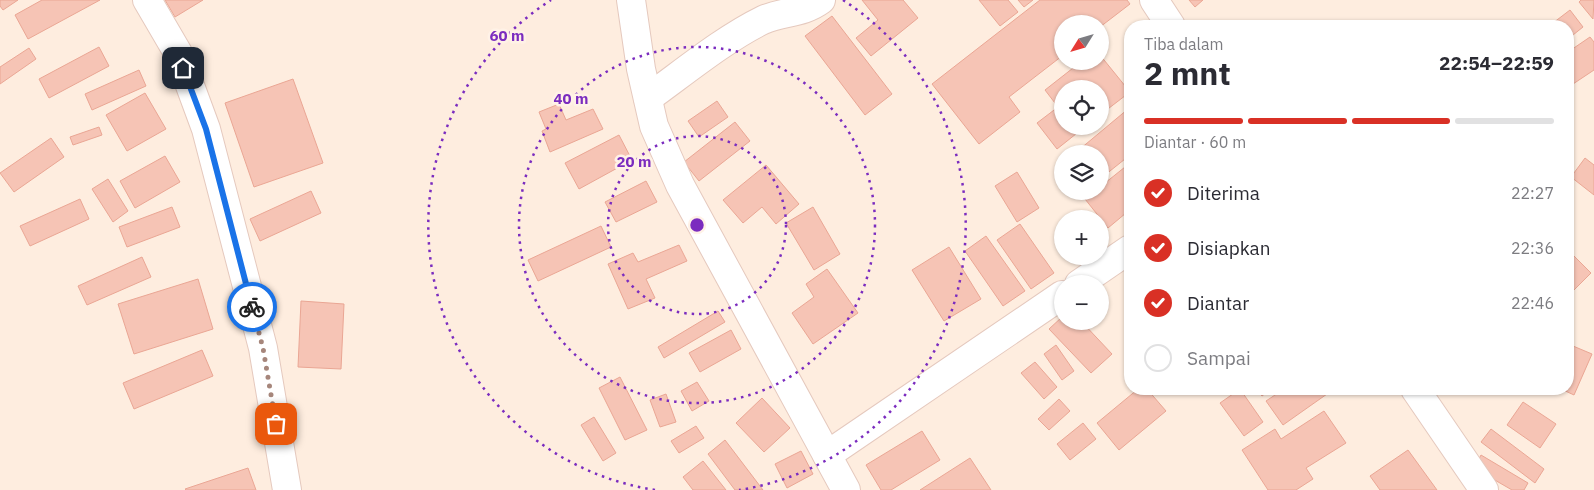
<!DOCTYPE html>
<html lang="id">
<meta charset="utf-8">
<style>
:root{--surface:#fff;--page:#f7f7f7;--text:#2b2b33;--muted:#7c7c81;--line:#e1e1e2;--accent:#d93025}
body{margin:0;font-family:"IBM Plex Sans",sans-serif;background:var(--page);color:var(--text);height:100vh;display:flex;flex-direction:column;font-size:19px;white-space:nowrap}
*{box-sizing:border-box;margin:0}
p{font-size:16px;color:var(--muted)}
.icon{flex:none;width:28px;height:28px;fill:none;stroke:currentColor;stroke-width:2;stroke-linecap:round;stroke-linejoin:round}
.map{position:relative;flex:1;overflow:hidden}
.details{position:absolute;left:1124px;top:20px;width:450px;height:375px;display:flex;flex-direction:column;background:var(--surface);border-radius:20px;box-shadow:0 1px 4px #0004}
.details>*{flex:none}
.needle{width:32px;rotate:233deg}
.fabs{position:absolute;left:1054px;top:15px;display:grid;gap:10px}
.fabs a{display:grid;place-items:center;width:55px;height:55px;border-radius:50%;background:var(--surface);box-shadow:0 1px 4px #0004;font-size:25px}
.pin{position:absolute;display:grid;place-items:center;width:42px;height:42px;color:#fff;margin:-21px;border-radius:10px;box-shadow:0 2px 8px #0006}
.courier{position:absolute;display:grid;place-items:center;width:50px;height:50px;margin:-25px;border:4px solid #1a73e8;border-radius:50%;background:#fff;color:#222;box-shadow:0 1px 6px #0007}
.summary em{font-style:normal;font-weight:700}
.summary div{display:flex;flex-direction:column-reverse}
.summary{display:flex;align-items:center;justify-content:space-between;height:85px;padding:0 20px}
h1{font-size:32px;font-weight:700;line-height:38px}
.bar{display:grid;grid-template-columns:repeat(4,1fr);gap:8px 5px;align-content:center;height:60px;padding:0 20px}
.bar i{height:6px;border-radius:4px;background:var(--line)}
.bar .selected{background:var(--accent)}
.bar p{grid-column:span 4}
ol{padding:0 20px;list-style:none}
li{display:flex;align-items:center;gap:15px;height:55px}
li p{margin-inline-start:auto}
li .icon{padding:5px;border-radius:50%;background:var(--accent);color:#fff;stroke-width:4}
li:last-child{color:var(--muted)}
li i{width:28px;height:28px;border:2px solid var(--line);border-radius:50%}
.map>svg:first-child{display:block}
.building{fill:#f6c4b5;stroke:#eaa694}
.lines{fill:none;stroke-linecap:round;stroke-linejoin:round}
.street-casing{stroke:#e5c9be;stroke-width:30}
.street{stroke:#fff;stroke-width:28}
.done{stroke:#a6867b;stroke-width:5;stroke-dasharray:0 9}
.route{stroke:#1a73e8;stroke-width:6}
.ring{fill:none;stroke:#7b2cbf;stroke-width:2.5;stroke-dasharray:2.5 5}
.centre{fill:#7b2cbf;stroke:#fff2e7;stroke-width:2.5}
.ring-label{font-size:15px;text-anchor:middle;font-weight:bold;fill:#7b2cbf;stroke:#fff2e7;stroke-width:5;stroke-linejoin:round;paint-order:stroke}
</style>
<div class="map">
<svg width="1594" height="490" viewBox="0 0 1594 490">
<rect width="100%" height="100%" fill="#feeddf"/>
<g class="building">
<polygon points="0,0 18,0 3,10 0,6"/>
<polygon points="42,0 100,0 28,39 15,15"/>
<polygon points="165,0 203,0 175,17"/>
<polygon points="862,0 903,0 918,18 871,56 856,38 878,20"/>
<polygon points="979,0 1008,0 1018,12 1000,26"/>
<polygon points="1018,0 1033,0 1024,7"/>
<polygon points="1040,0 1127,0 1130,4 1100,27 1100,24 1062,24 1062,56 1009,97 1020,112 979,144 932,84"/>
<polygon points="1189,0 1203,0 1195,7"/>
<polygon points="1581,0 1594,0 1593,19 1579,2"/>
<polygon points="1570,10 1583,27 1568,39 1568,26 1549,26"/>
<polygon points="832,16 892,94 865,115 805,36"/>
<polygon points="1590,37 1594,42 1594,70 1573,84 1568,76 1568,52"/>
<polygon points="99,47 109,66 49,98 39,79"/>
<polygon points="29,48 36,59 0,84 0,67"/>
<polygon points="1100,55 1130,92 1100,115 1100,89 1062,89 1062,126 1086,126 1057,149 1037,123 1058,107 1045,90 1082,61 1100,61"/>
<polygon points="139,70 146,86 92,110 85,94"/>
<polygon points="293,79 323,163 254,187 225,103"/>
<polygon points="145,93 166,129 127,151 106,115"/>
<polygon points="717,101 728,117 699,137 688,121"/>
<polygon points="559,104 566,120 593,109 603,129 550,152 542,131 546,129 539,112"/>
<polygon points="1128,109 1130,112 1130,155 1100,179 1100,154 1074,154"/>
<polygon points="735,122 750,141 699,181 684,162"/>
<polygon points="99,127 102,135 73,145 70,137"/>
<polygon points="619,135 632,160 579,189 565,163"/>
<polygon points="51,138 64,157 14,192 0,173"/>
<polygon points="165,156 180,182 135,208 120,181"/>
<polygon points="1585,158 1594,165 1594,195 1571,177"/>
<polygon points="1130,163 1130,218 1126,213 1108,228 1085,199 1094,191 1100,191 1100,187"/>
<polygon points="766,165 799,204 776,224 762,207 743,223 723,200"/>
<polygon points="1017,172 1039,208 1017,222 995,186"/>
<polygon points="108,179 128,211 113,222 92,189"/>
<polygon points="646,181 657,202 616,222 605,202"/>
<polygon points="311,191 321,213 260,241 250,219"/>
<polygon points="80,199 89,219 30,246 20,226"/>
<polygon points="172,207 180,227 127,247 119,227"/>
<polygon points="813,207 840,254 814,270 786,223"/>
<polygon points="1020,224 1054,273 1031,289 997,240"/>
<polygon points="601,226 611,247 538,281 528,260"/>
<polygon points="986,236 1025,291 1003,306 965,251"/>
<polygon points="679,245 687,261 646,279 655,298 628,309 608,264 633,253 638,262"/>
<polygon points="949,247 981,299 944,321 912,270"/>
<polygon points="1568,250 1591,273 1568,296"/>
<polygon points="142,257 151,277 87,305 78,286"/>
<polygon points="827,269 858,313 813,344 792,313 814,297 806,284"/>
<polygon points="198,279 213,329 134,354 118,304"/>
<polygon points="301,301 344,304 341,369 298,367"/>
<polygon points="718,311 725,322 664,358 658,347"/>
<polygon points="1062,317 1062,321 1081,321 1112,354 1091,373 1049,329"/>
<polygon points="731,330 741,349 700,372 689,353"/>
<polygon points="1056,345 1074,371 1062,380 1044,354"/>
<polygon points="1573,346 1592,354 1574,395 1561,389 1568,389 1568,357"/>
<polygon points="202,350 213,376 134,409 123,383"/>
<polygon points="1035,362 1057,387 1044,399 1021,373"/>
<polygon points="620,377 647,430 625,440 599,388"/>
<polygon points="697,382 709,401 692,411 681,391"/>
<polygon points="1138,389 1147,389 1166,411 1119,450 1097,423"/>
<polygon points="1240,389 1263,422 1244,436 1220,403"/>
<polygon points="1256,389 1271,389 1262,396"/>
<polygon points="1284,389 1323,389 1327,394 1283,425 1266,401"/>
<polygon points="666,394 676,422 660,427 650,400"/>
<polygon points="762,398 790,428 764,452 736,423"/>
<polygon points="1059,399 1070,411 1049,430 1038,419"/>
<polygon points="1523,402 1556,424 1540,448 1507,425"/>
<polygon points="1324,411 1346,443 1306,468 1313,479 1296,490 1268,490 1242,450 1275,429 1281,439"/>
<polygon points="594,417 616,453 603,461 581,425"/>
<polygon points="1083,423 1096,439 1070,460 1057,444"/>
<polygon points="696,426 704,438 679,453 671,441"/>
<polygon points="1491,429 1544,469 1535,483 1481,442"/>
<polygon points="922,431 940,460 891,490 881,490 866,465"/>
<polygon points="725,440 763,490 735,490 708,454"/>
<polygon points="1408,450 1437,490 1380,490 1370,476"/>
<polygon points="801,451 813,474 787,488 775,464"/>
<polygon points="1481,455 1528,483 1524,490 1512,490 1474,468"/>
<polygon points="970,458 991,490 920,490"/>
<polygon points="703,461 726,490 693,490 683,477"/>
<polygon points="248,468 256,490 186,490 185,489"/>
</g>
<g class="lines">
<defs>
<g id="street">
<polyline points="147,0 178,53 206,129 263,348 287,490"/>
<polyline points="631,0 641,69 654,126 680,185 846,490"/>
<polyline points="1154,0 1171,26"/>
<path d="M648 98C683 73 724 39 763 20 783 11 802 14 821 0"/>
<polyline points="1079,284 1130,249"/>
<polyline points="1415,389 1484,490"/>
<polyline points="827,455 1062,295"/>
</g>
</defs>
<use href="#street" class="street-casing"/>
<use href="#street" class="street"/>
</g>
<g class="lines">
<polyline class="done" points="252,307 263,348 276,424"/>
<polyline class="route" points="183,68 206,129 252,307"/>
</g>
<g class="ring">
<circle cx="697" cy="225" r="89"/>
<circle cx="697" cy="225" r="178"/>
<path d="M655 490A268 268 0 0 1 551 0M843 0A268 268 0 0 1 739 490"/>
</g>
<circle cx="697" cy="225" r="8" class="centre"/>
<g class="ring-label">
<text x="507" y="41">60 m</text>
<text x="571" y="104">40 m</text>
<text x="634" y="167">20 m</text>
</g>
</svg>
<div class="fabs">
<a><svg class="needle" viewBox="-14 -14 28 28"><path d="M0-13l5 13h-10z" fill="#e53935"/><path d="M0 13l5-13h-10z" fill="#7c7c81"/></svg></a>
<a><svg class="icon" aria-label="locate" viewBox="0 0 24 24"><circle cx="12" cy="12" r="6"/><path d="M12 2v4M12 18v4M2 12h4M18 12h4"/></svg></a>
<a><svg class="icon" aria-label="layers" viewBox="0 0 24 24"><path d="M12 4l9 5-9 5-9-5zM3 14l9 5 9-5"/></svg></a>
<a>+</a>
<a>−</a>
</div>
<div class="pin" style="left:276px;top:424px;background:#ea580c"><svg class="icon" aria-label="bag" viewBox="0 0 24 24"><path d="M5 8h14l-1 12H6zM9 8a3 3 0 0 1 6 0"/></svg></div>
<div class="pin" style="left:183px;top:68px;background:#1f2937"><svg class="icon" aria-label="home" viewBox="0 0 24 24"><path d="M3 11l9-7 9 7M6 9v11h12V9"/></svg></div>
<div class="courier" style="left:252px;top:307px"><svg class="icon" aria-label="bike" viewBox="0 0 24 24"><circle cx="6" cy="16" r="4"/><circle cx="18" cy="16" r="4"/><path d="M6 16l4-8h5l3 8M10 8l3 8H6M13 5h3"/></svg></div>
<section class="details">
<div class="summary"><div><h1>2 mnt</h1><p>Tiba dalam</p></div><em>22:54–22:59</em></div>
<div class="bar"><i class="selected"></i><i class="selected"></i><i class="selected"></i><i></i><p>Diantar · 60 m</p></div>
<ol>
<li><svg class="icon" aria-label="check" viewBox="0 0 24 24"><path d="M5 12l5 5 9-10"/></svg>Diterima<p>22:27</p></li>
<li><svg class="icon" aria-label="check" viewBox="0 0 24 24"><path d="M5 12l5 5 9-10"/></svg>Disiapkan<p>22:36</p></li>
<li><svg class="icon" aria-label="check" viewBox="0 0 24 24"><path d="M5 12l5 5 9-10"/></svg>Diantar<p>22:46</p></li>
<li><i></i>Sampai</li>
</ol>
</section>
</div>
